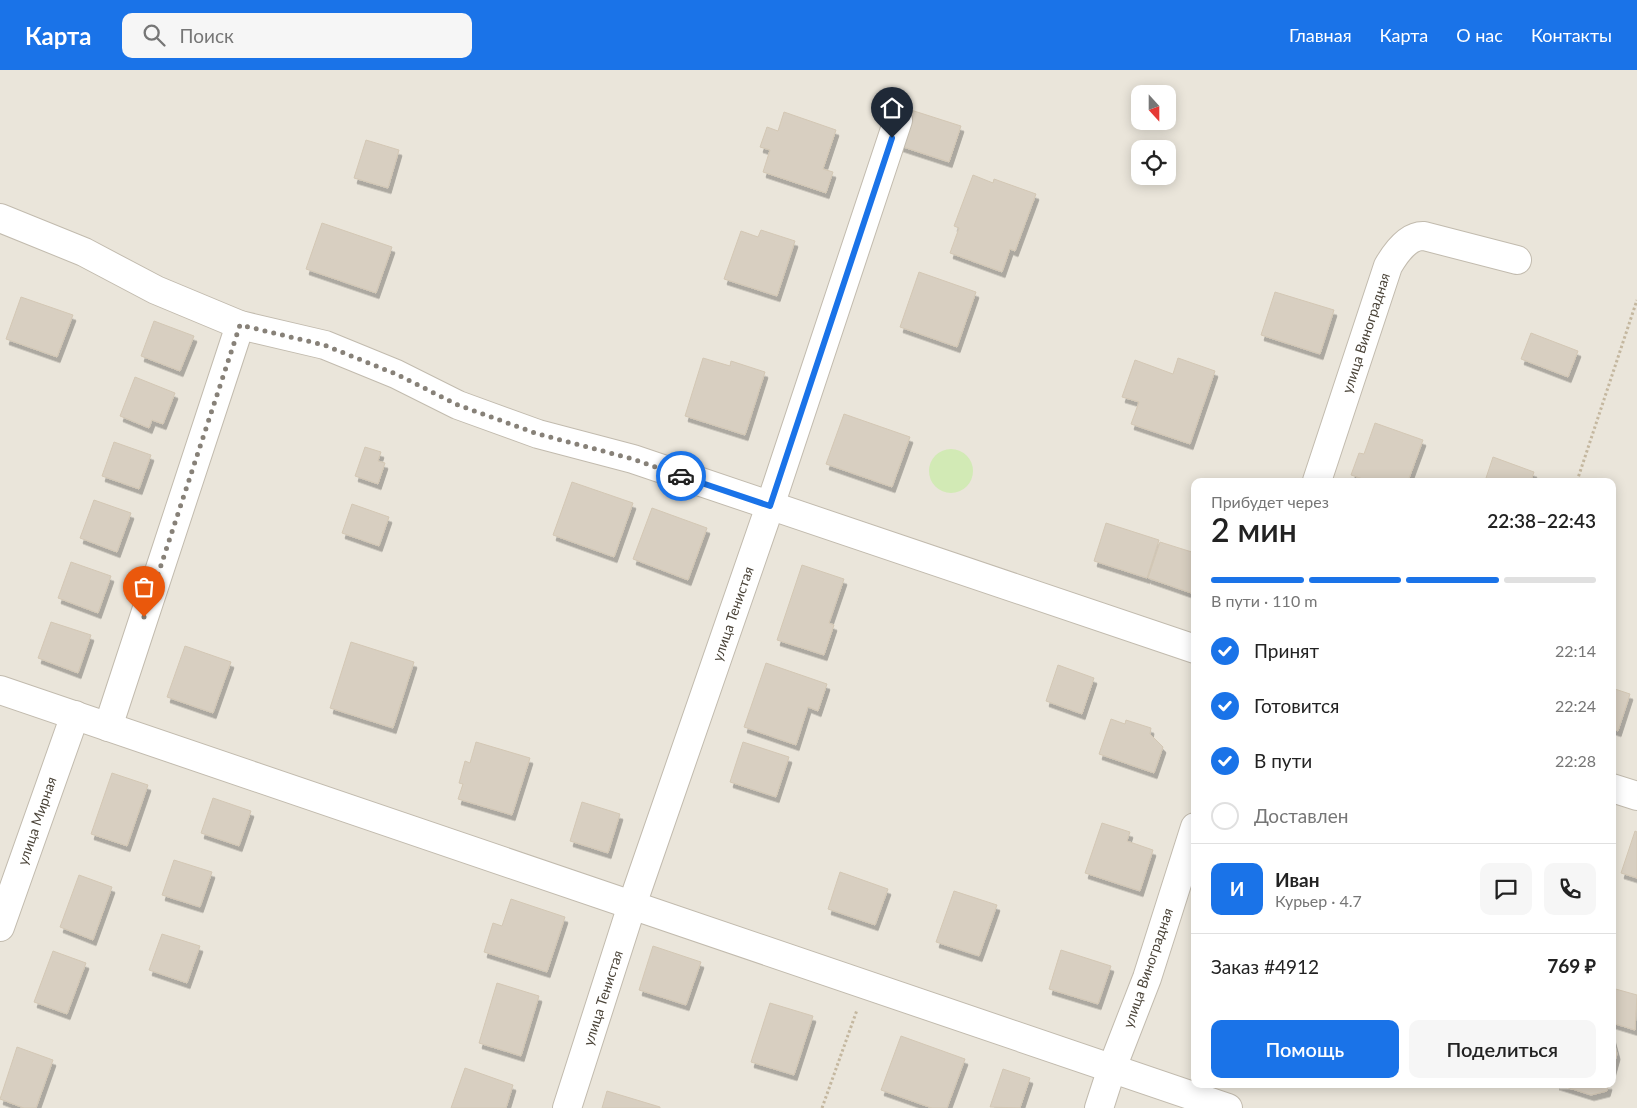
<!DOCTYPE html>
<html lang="ru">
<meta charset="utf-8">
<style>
:root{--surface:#fff;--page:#f6f6f6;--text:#222;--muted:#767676;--line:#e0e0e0;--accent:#1a73e8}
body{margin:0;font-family:Lato,sans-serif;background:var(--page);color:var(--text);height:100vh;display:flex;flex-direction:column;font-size:19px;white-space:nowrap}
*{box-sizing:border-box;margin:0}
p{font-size:16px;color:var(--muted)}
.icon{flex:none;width:28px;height:28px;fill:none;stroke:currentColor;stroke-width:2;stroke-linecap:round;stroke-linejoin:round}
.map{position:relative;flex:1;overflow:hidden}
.details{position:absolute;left:1191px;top:408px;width:425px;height:610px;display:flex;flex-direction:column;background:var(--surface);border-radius:10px;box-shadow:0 2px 12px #0003}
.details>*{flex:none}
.needle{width:32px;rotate:159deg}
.fabs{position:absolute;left:1131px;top:15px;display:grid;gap:10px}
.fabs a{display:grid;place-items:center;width:45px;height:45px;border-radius:10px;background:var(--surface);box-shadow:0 2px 12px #0003;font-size:25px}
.pin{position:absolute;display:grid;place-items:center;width:42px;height:42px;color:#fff;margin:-51px -21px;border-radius:50% 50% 50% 0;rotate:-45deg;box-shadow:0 0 5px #0007}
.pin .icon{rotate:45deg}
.courier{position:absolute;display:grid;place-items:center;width:50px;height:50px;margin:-25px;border:4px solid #1a73e8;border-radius:50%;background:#fff;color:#222;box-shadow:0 1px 6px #0007}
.summary em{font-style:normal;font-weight:600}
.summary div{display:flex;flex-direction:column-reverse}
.summary{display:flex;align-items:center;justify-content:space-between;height:85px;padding:0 20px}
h1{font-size:32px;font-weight:600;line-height:38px}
.bar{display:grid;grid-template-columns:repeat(4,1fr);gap:8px 5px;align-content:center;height:60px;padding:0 20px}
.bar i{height:6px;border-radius:4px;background:var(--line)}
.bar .current{background:var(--accent)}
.bar p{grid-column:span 4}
.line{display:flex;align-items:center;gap:12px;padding:0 20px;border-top:1px solid var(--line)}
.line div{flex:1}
.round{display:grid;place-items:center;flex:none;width:52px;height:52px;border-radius:10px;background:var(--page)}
ol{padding:0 20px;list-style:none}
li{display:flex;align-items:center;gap:15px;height:55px}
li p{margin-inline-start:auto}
li .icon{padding:5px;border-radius:50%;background:var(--accent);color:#fff;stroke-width:4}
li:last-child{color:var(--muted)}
li i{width:28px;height:28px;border:2px solid var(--line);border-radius:50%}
.button{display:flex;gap:10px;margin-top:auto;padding:10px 20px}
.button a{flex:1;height:58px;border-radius:10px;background:var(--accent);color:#fff;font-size:20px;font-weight:600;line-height:58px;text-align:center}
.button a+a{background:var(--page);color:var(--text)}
header{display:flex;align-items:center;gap:30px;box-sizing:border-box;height:70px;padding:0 25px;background:var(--accent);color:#fff}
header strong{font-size:24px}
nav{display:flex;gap:28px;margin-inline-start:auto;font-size:18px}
.search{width:350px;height:45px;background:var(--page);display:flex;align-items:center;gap:12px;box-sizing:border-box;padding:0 18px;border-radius:10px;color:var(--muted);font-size:19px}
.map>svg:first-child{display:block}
.residential{fill:#eae5da;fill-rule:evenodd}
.green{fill:#d2eab5}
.building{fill:#d8cfc1;stroke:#d3c7b4;filter:url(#shadow)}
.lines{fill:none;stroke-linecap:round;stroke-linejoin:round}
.minor-casing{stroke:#c2bbae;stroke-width:30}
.path{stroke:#c4b79f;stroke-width:3;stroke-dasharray:2.5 2.5;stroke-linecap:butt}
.minor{stroke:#fff;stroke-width:28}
.done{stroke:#878178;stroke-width:5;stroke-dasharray:0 9}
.route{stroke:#1a73e8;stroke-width:6}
.labels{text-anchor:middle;stroke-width:5;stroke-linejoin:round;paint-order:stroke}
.street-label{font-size:14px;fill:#4b4439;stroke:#fff}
</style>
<header>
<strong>Карта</strong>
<div class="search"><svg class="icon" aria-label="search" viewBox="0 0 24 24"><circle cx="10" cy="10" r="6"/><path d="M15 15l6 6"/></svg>Поиск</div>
<nav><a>Главная</a><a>Карта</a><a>О нас</a><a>Контакты</a></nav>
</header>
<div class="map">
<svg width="1637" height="1038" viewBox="0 0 1637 1038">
<defs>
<filter id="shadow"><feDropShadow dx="3" dy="5.5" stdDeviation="0" flood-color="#0004"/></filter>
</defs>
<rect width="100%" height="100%" fill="#f6f3ec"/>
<path class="residential" d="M0 0H1637V1038H0ZM1140 24H1168V51H1140ZM1140 79H1168V106H1140ZM1195 411H1612V1014H1195Z"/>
<circle class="green" cx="951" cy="401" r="22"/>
<g class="building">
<polygon points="911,40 961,56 949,92 900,76"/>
<polygon points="784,42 836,60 823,99 833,102 826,123 763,102 770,80 760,77 767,57 778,61"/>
<polygon points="366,70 399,80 388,118 354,108"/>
<polygon points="973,105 993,113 994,109 1036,124 1015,181 1010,179 1002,202 950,183 959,158 954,156"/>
<polygon points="322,153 392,177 376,223 306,199"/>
<polygon points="761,160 795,171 777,226 724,209 741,161 758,167"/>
<polygon points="919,202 976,222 957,277 900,257"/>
<polygon points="1275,222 1334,240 1320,284 1261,265"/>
<polygon points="21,227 73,245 57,287 6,269"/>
<polygon points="154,251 194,266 180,301 141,286"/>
<polygon points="1531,263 1578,281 1568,307 1521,289"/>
<polygon points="703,288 730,296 731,291 765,302 745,365 685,346"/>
<polygon points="1178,288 1215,301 1190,374 1131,354 1139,332 1122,327 1135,290 1173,304"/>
<polygon points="135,307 175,323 163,354 152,350 149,358 120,346"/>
<polygon points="844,344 910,367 892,417 826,394"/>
<polygon points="1375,353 1423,370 1408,411 1369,411 1351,405 1359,383 1364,384"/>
<polygon points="114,372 151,385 139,419 102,406"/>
<polygon points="365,377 381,382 378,391 385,393 378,414 355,406"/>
<polygon points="1493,387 1534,402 1531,411 1485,411"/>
<polygon points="572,412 633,433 614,487 553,465"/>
<polygon points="94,430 131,443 117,482 80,468"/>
<polygon points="352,434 389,447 379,476 342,463"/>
<polygon points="652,438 707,458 688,510 633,489"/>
<polygon points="1106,453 1159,470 1147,508 1094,491"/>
<polygon points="1160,472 1195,483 1194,524 1148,508"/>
<polygon points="71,492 111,506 98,543 58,528"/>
<polygon points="802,495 844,509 829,553 834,555 824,585 777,570"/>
<polygon points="51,552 91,565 78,603 38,588"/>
<polygon points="351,572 414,592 393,658 330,638"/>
<polygon points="185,576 231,592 213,643 167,627"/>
<polygon points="766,593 827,614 818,641 808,637 796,675 744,657"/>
<polygon points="1058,595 1094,608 1082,644 1046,631"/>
<polygon points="1612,618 1630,624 1618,661 1612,659"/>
<polygon points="1111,649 1125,654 1126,650 1151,658 1150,664 1163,677 1154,703 1099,684"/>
<polygon points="476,672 530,688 512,745 458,729 463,714 459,713 465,691 470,693"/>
<polygon points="743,672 789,687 776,727 730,712"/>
<polygon points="112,703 148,715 127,776 91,764"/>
<polygon points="213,728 251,741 239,776 201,763"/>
<polygon points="582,732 620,744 608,783 570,771"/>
<polygon points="1102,753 1130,762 1127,771 1153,780 1140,821 1085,803"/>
<polygon points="1635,761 1637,762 1637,808 1621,803"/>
<polygon points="174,790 212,802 200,837 162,825"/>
<polygon points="840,802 888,819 875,855 828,839"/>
<polygon points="79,805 112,817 93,870 60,857"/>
<polygon points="954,821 997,835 979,886 936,872"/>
<polygon points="511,829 565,847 547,902 484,882 493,853 502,856"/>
<polygon points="162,864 200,876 187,913 149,900"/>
<polygon points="653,876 701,892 686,935 639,920"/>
<polygon points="1061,880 1111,896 1098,934 1049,919"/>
<polygon points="53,881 86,893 67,944 34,932"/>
<polygon points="497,913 539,926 521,986 479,973"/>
<polygon points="1612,918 1637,925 1635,960 1612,953"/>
<polygon points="770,933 813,946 794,1005 751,992"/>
<polygon points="1612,965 1617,984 1612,1002"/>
<polygon points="901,966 965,989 947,1038 932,1038 881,1020"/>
<polygon points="17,977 53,990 36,1038 24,1038 0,1029"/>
<polygon points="465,998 513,1015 506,1038 451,1038"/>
<polygon points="1003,999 1030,1008 1020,1038 990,1037"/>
<polygon points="1556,1014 1609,1014 1607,1021 1591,1025"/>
<polygon points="607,1021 660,1037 660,1038 602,1038"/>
</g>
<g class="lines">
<defs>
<g id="minor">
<polyline points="0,148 84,182 156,220 240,255 325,275 396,304 458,335 538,364 633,389 1195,579"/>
<path d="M1317 411 1388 196C1395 184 1408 165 1424 166L1517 190"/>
<polyline points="0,620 1228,1038"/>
<polyline points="108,657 240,255"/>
<polyline points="1612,718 1637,726"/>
<polyline points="0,857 75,645"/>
<polyline points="567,1038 632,835 770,436 898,50"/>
<polyline points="1099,1038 1112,998 1147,908 1195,757"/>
</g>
</defs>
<use href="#minor" class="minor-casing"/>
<g class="path">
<polyline points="1577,411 1637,230"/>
<polyline points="822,1038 857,940"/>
</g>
<use href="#minor" class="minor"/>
</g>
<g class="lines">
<polyline class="done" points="144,547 240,255 324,275 396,304 458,335 538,364 633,389 681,406"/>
<polyline class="route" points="681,406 770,436 892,68"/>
</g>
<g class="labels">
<g class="street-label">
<text transform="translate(1366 263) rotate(-72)" y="5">улица Виноградная</text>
<text transform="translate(733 544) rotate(-71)" y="5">улица Тенистая</text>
<text transform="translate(37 751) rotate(-71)" y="5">улица Мирная</text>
<text transform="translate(1148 898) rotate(-71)" y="5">улица Виноградная</text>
<text transform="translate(603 928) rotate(-72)" y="5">улица Тенистая</text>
</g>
</g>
</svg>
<div class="fabs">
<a><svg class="needle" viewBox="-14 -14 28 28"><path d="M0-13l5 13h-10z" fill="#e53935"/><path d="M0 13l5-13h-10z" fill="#767676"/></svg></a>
<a><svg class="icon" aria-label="locate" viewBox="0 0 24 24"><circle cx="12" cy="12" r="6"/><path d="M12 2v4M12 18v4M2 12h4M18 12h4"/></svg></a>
</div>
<div class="pin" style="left:144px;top:547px;background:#ea580c"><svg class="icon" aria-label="bag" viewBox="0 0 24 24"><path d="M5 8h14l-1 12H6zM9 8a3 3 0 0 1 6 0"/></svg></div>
<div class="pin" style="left:892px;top:68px;background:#1f2937"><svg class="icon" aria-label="home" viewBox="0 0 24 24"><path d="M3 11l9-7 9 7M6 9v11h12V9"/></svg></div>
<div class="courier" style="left:681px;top:406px"><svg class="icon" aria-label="car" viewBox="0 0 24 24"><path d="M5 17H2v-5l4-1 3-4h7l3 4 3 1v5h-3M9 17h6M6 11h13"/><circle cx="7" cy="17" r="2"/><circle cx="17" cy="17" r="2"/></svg></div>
<section class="details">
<div class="summary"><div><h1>2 мин</h1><p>Прибудет через</p></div><em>22:38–22:43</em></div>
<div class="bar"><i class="current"></i><i class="current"></i><i class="current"></i><i></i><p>В пути · 110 m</p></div>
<ol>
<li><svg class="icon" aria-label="check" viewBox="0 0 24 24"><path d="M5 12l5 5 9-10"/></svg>Принят<p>22:14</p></li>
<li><svg class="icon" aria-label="check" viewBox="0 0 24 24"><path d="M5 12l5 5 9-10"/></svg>Готовится<p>22:24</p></li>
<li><svg class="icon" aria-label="check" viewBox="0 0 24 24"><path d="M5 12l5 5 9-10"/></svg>В пути<p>22:28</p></li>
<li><i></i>Доставлен</li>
</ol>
<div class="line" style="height:90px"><b class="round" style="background:var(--accent);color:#fff">И</b><div><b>Иван</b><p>Курьер · 4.7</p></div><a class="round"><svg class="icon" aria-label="chat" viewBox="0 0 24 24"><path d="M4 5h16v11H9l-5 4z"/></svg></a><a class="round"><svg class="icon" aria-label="phone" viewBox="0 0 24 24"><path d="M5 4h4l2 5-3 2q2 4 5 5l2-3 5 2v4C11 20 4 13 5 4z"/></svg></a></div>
<div class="line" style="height:65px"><div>Заказ #4912</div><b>769 ₽</b></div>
<div class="button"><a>Помощь</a><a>Поделиться</a></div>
</section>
</div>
